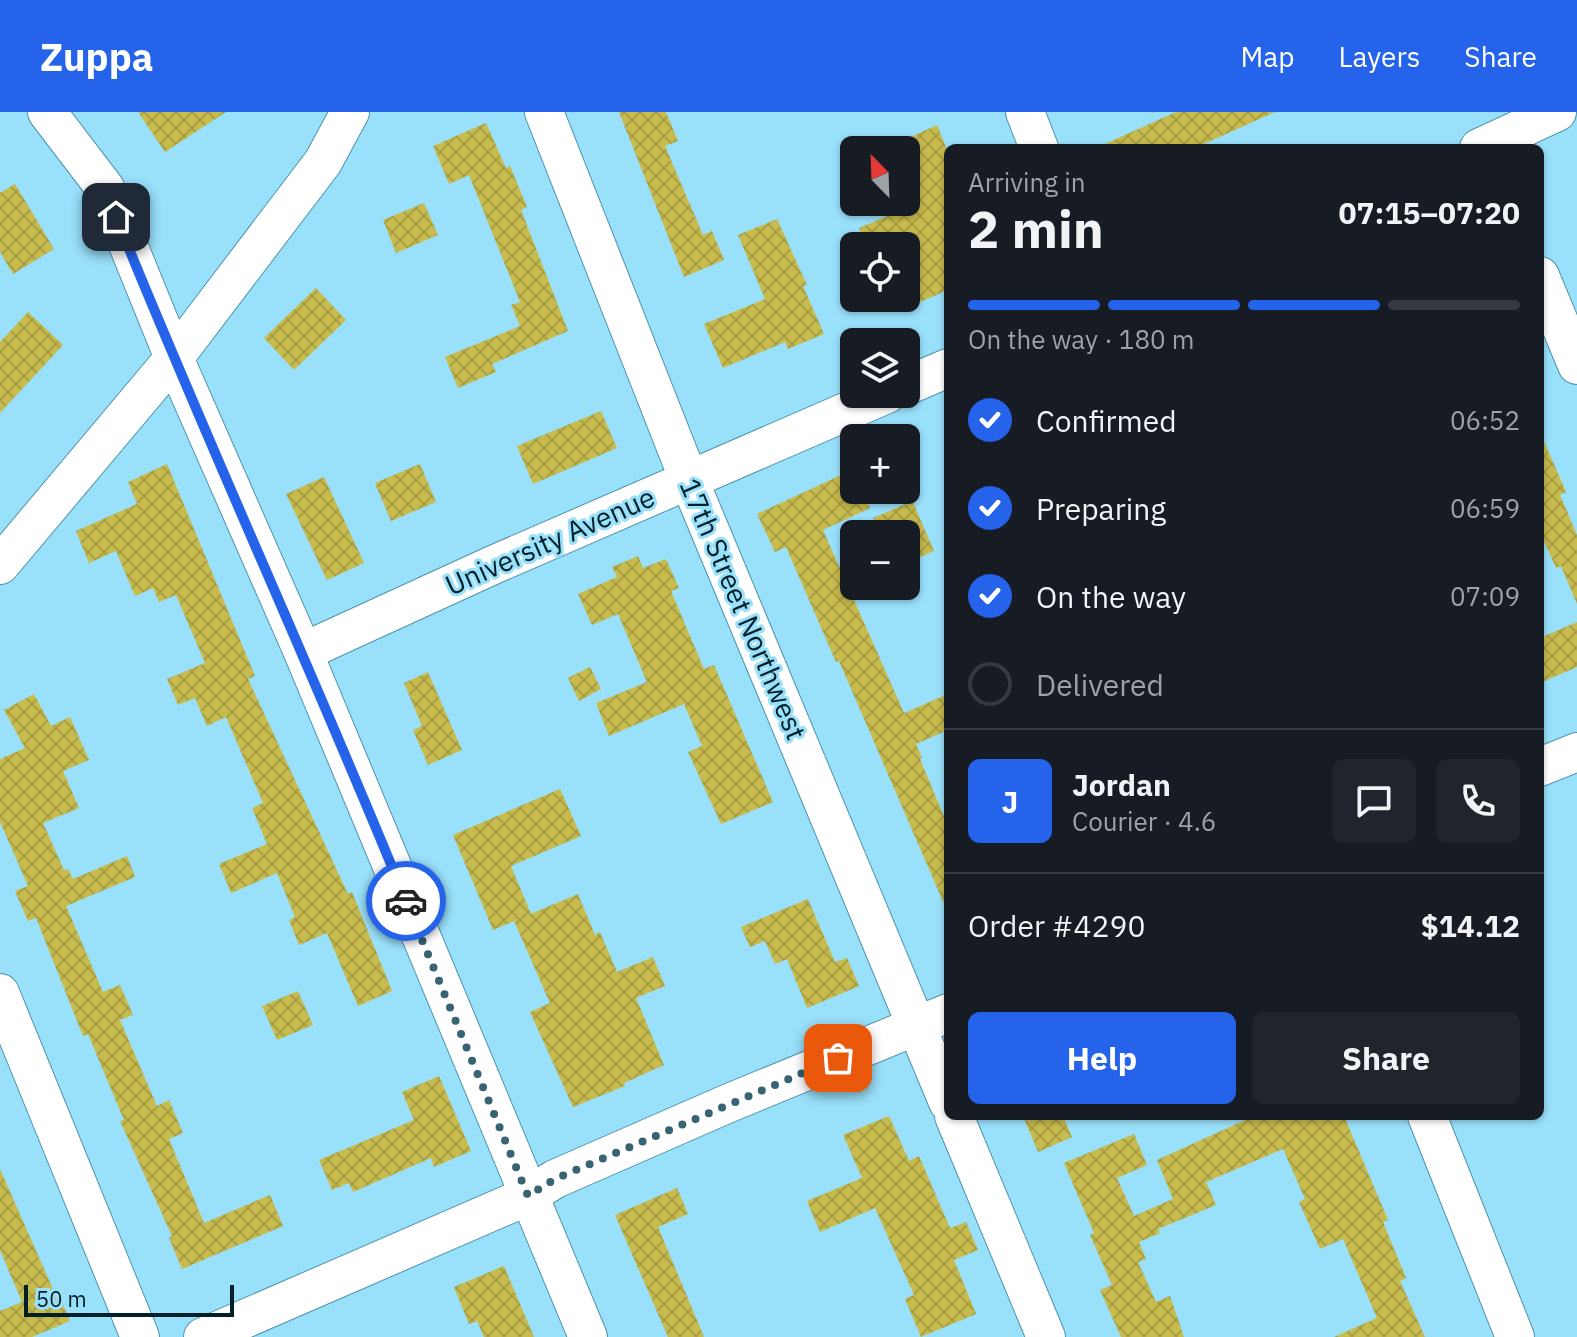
<!DOCTYPE html>
<meta charset="utf-8">
<style>
:root{--surface:#171b24;--page:#20242c;--text:#f1f3f6;--muted:#9ea1a6;--line:#363941;--accent:#2563eb}
body{margin:0;font-family:"IBM Plex Sans",sans-serif;background:var(--page);color:var(--text);height:100vh;display:flex;flex-direction:column;font-size:30px;white-space:nowrap}
*{box-sizing:border-box;margin:0}
p{font-size:26px;color:var(--muted)}
.icon{flex:none;width:44px;height:44px;fill:none;stroke:currentColor;stroke-width:2;stroke-linecap:round;stroke-linejoin:round}
.map{position:relative;flex:1;overflow:hidden}
.side{position:absolute;left:944px;top:32px;width:600px;height:976px;display:flex;flex-direction:column;background:var(--surface);border-radius:12px;box-shadow:0 2px 6px #0004}
.side>*{flex:none}
.needle{width:52px;rotate:337deg}
.fabs{position:absolute;left:840px;top:24px;display:grid;gap:16px}
.fabs a{display:grid;place-items:center;width:80px;height:80px;border-radius:12px;background:var(--surface);box-shadow:0 2px 6px #0004;font-size:40px}
.scale{position:absolute;left:24px;bottom:20px;width:210px;box-sizing:border-box;padding-left:8px;border:4px solid #022029;border-top:0;font-size:22px;line-height:28px;white-space:nowrap;color:#022029;-webkit-text-stroke:6px #99e0fa;paint-order:stroke}
.pin{position:absolute;display:grid;place-items:center;width:68px;height:68px;color:#fff;margin:-34px;border-radius:16px;box-shadow:0 4px 12px #0006}
.courier{position:absolute;display:grid;place-items:center;width:80px;height:80px;margin:-40px;border:6px solid #2563eb;border-radius:50%;background:#fff;color:#222;box-shadow:0 2px 10px #0007}
.head em{font-style:normal;font-weight:800}
.head div{display:flex;flex-direction:column-reverse}
.head{display:flex;align-items:center;justify-content:space-between;height:136px;padding:0 24px}
h1{font-size:52px;font-weight:800;line-height:60px}
.bar{display:grid;grid-template-columns:repeat(4,1fr);gap:12px 8px;align-content:center;height:96px;padding:0 24px}
.bar i{height:10px;border-radius:6px;background:var(--line)}
.bar .on{background:var(--accent)}
.bar p{grid-column:span 4}
.line{display:flex;align-items:center;gap:20px;padding:0 24px;border-top:2px solid var(--line)}
.line div{flex:1}
.round{display:grid;place-items:center;flex:none;width:84px;height:84px;border-radius:12px;background:var(--page)}
ol{padding:0 24px;list-style:none}
li{display:flex;align-items:center;gap:24px;height:88px}
li p{margin-inline-start:auto}
li .icon{padding:8px;border-radius:50%;background:var(--accent);color:#fff;stroke-width:4}
li:last-child{color:var(--muted)}
li i{width:44px;height:44px;border:4px solid var(--line);border-radius:50%}
.primary-button{display:flex;gap:16px;margin-top:auto;padding:16px 24px}
.primary-button a{flex:1;height:92px;border-radius:12px;background:var(--accent);color:#fff;font-size:32px;font-weight:800;line-height:92px;text-align:center}
.primary-button a+a{background:var(--page);color:var(--text)}
header{display:flex;align-items:center;gap:48px;box-sizing:border-box;height:112px;padding:0 40px;background:var(--accent);color:#fff}
header strong{font-size:38px}
nav{display:flex;gap:44px;margin-inline-start:auto;font-size:28px}
.map>svg:first-child{display:block}
.building{fill:url(#building-cross-hatch)}
.lines{fill:none;stroke-linecap:round;stroke-linejoin:round}
.minor-casing{stroke:#4d93ab;stroke-width:40}
.minor{stroke:#fff;stroke-width:38}
.done{stroke:#376372;stroke-width:8;stroke-dasharray:0 14.4}
.route{stroke:#2563eb;stroke-width:10}
.labels{text-anchor:middle;stroke-width:6;stroke-linejoin:round;paint-order:stroke}
.street-label{font-size:28px;fill:#022029;stroke:#99e0fa}
</style>
<header>
<strong>Zuppa</strong>
<nav><a>Map</a><a>Layers</a><a>Share</a></nav>
</header>
<div class="map">
<svg width="1577" height="1225" viewBox="0 0 1577 1225">
<defs>
<pattern id="building-cross-hatch" width="8" height="8" patternUnits="userSpaceOnUse" patternTransform="scale(2)"><rect width="8" height="8" fill="#c8bb4d"/><path d="M0 0l8 8M0 8l8-8" fill="none" stroke="#aaa043"/></pattern>
</defs>
<rect width="100%" height="100%" fill="#99e0fa"/>
<g class="building">
<polygon points="138,0 226,0 165,40"/>
<polygon points="619,0 666,0 678,29 665,34 703,123 712,119 724,148 684,165"/>
<polygon points="1176,0 1275,0 1195,36 1096,36"/>
<polygon points="486,11 506,56 510,54 527,95 521,98 568,219 492,252 496,260 458,276 445,245 520,214 511,193 520,190 469,63 449,72 433,34"/>
<polygon points="937,13 948,40 948,178 906,196 906,134 867,134 859,116 906,96 906,27"/>
<polygon points="15,72 54,137 13,162 0,140 0,81"/>
<polygon points="424,91 438,123 396,141 383,108"/>
<polygon points="777,107 807,173 803,174 824,222 788,237 785,230 723,256 704,212 765,187 738,123"/>
<polygon points="316,176 346,208 294,258 264,226"/>
<polygon points="28,200 63,233 0,301 0,230"/>
<polygon points="601,299 617,336 533,372 517,334"/>
<polygon points="1540,320 1566,380 1560,383 1577,423 1577,492 1561,454 1556,456 1540,420"/>
<polygon points="167,352 255,564 248,567 348,782 352,780 392,879 358,894 327,821 299,833 289,808 295,805 277,761 231,781 219,752 267,732 252,696 263,691 226,605 207,614 195,586 178,593 167,567 205,551 176,483 159,490 153,476 135,484 116,439 89,451 76,419 137,392 128,370"/>
<polygon points="420,352 436,390 391,409 375,371"/>
<polygon points="854,357 854,378 862,378 870,396 823,418 904,601 948,582 948,618 916,632 922,646 920,647 948,714 948,801 839,549 836,550 786,435 775,440 757,402"/>
<polygon points="324,365 364,451 327,468 286,382"/>
<polygon points="906,374 934,439 906,451 906,422 880,422 873,406 906,392"/>
<polygon points="638,444 643,456 666,447 679,476 671,479 704,557 714,553 773,690 721,712 688,640 702,634 684,592 609,624 596,591 647,570 618,502 592,513 578,482 617,465 612,455"/>
<polygon points="1577,510 1577,555 1540,571 1540,526"/>
<polygon points="590,555 601,577 579,589 568,566"/>
<polygon points="428,560 462,638 428,653 413,618 422,614 404,571"/>
<polygon points="34,582 51,614 70,605 89,648 63,659 79,696 43,711 64,758 68,757 73,767 127,744 135,765 66,794 103,880 120,873 133,903 120,908 157,994 169,988 183,1021 169,1027 204,1111 270,1083 283,1114 182,1157 169,1126 172,1124 120,1009 124,1008 88,922 83,924 36,806 28,809 15,779 28,774 0,710 0,647 25,636 4,598"/>
<polygon points="560,677 581,724 511,754 531,802 493,818 453,723"/>
<polygon points="578,782 595,823 600,820 617,860 653,845 665,874 636,886 664,953 624,971 625,974 573,995 530,900 550,891 514,809"/>
<polygon points="808,787 835,850 847,846 859,874 807,896 787,847 775,852 765,829 750,835 741,815"/>
<polygon points="298,879 313,913 277,928 262,894"/>
<polygon points="439,964 471,1039 434,1055 431,1046 353,1080 349,1071 332,1078 319,1048 414,1008 402,980"/>
<polygon points="889,1004 909,1049 919,1044 950,1116 966,1110 978,1138 954,1148 976,1202 921,1225 905,1187 914,1183 875,1096 820,1120 807,1089 862,1066 843,1023"/>
<polygon points="1023,1004 1063,1004 1072,1025 1038,1040"/>
<polygon points="1254,1004 1344,1004 1388,1108 1383,1110 1406,1166 1400,1169 1425,1225 1334,1225 1377,1206 1343,1127 1320,1137 1299,1090 1305,1087 1283,1037 1206,1070 1216,1093 1158,1117 1160,1121 1139,1130 1146,1147 1138,1150 1156,1190 1170,1184 1184,1225 1121,1225 1100,1178 1112,1173 1090,1123 1094,1121 1064,1051 1134,1022 1147,1053 1117,1066 1134,1104 1173,1087 1157,1048"/>
<polygon points="0,1057 53,1177 56,1176 70,1209 32,1225 0,1225 0,1199 22,1190 0,1138"/>
<polygon points="677,1076 688,1102 658,1115 704,1225 668,1225 615,1103"/>
<polygon points="504,1154 534,1225 484,1225 477,1209 469,1212 454,1175"/>
</g>
<g class="lines">
<defs>
<g id="minor">
<polyline points="47,0 105,76 174,246 303,540 588,1225"/>
<polyline points="544,0 689,368 948,990"/>
<polyline points="1025,0 1039,36"/>
<polyline points="1479,36 1557,0"/>
<polyline points="1540,164 1577,253"/>
<polyline points="906,274 948,256"/>
<polyline points="0,453 174,246 323,50 350,0"/>
<polyline points="303,540 493,453 887,282"/>
<polyline points="1540,655 1577,640"/>
<polyline points="0,881 140,1225"/>
<polyline points="954,1004 1046,1225"/>
<polyline points="1427,1004 1515,1225"/>
<polyline points="203,1225 528,1084 555,1067 729,991 948,901"/>
</g>
</defs>
<use href="#minor" class="minor-casing"/>
<use href="#minor" class="minor"/>
</g>
<g class="lines">
<polyline class="done" points="406,789 528,1084 555,1067 838,946"/>
<path class="route" d="M116 105C209 335 313 560 406 789"/>
</g>
<g class="labels">
<g class="street-label">
<text transform="translate(550 429) rotate(-24)" y="10">University Avenue</text>
<text transform="translate(743 497) rotate(67)" y="10">17th Street Northwest</text>
</g>
</g>
</svg>
<div class="fabs">
<a><svg class="needle" viewBox="-14 -14 28 28"><path d="M0-13l5 13h-10z" fill="#e53935"/><path d="M0 13l5-13h-10z" fill="#9ea1a6"/></svg></a>
<a><svg class="icon" aria-label="locate" viewBox="0 0 24 24"><circle cx="12" cy="12" r="6"/><path d="M12 2v4M12 18v4M2 12h4M18 12h4"/></svg></a>
<a><svg class="icon" aria-label="layers" viewBox="0 0 24 24"><path d="M12 4l9 5-9 5-9-5zM3 14l9 5 9-5"/></svg></a>
<a>+</a>
<a>−</a>
</div>
<div class="scale">50 m</div>
<div class="pin" style="left:838px;top:946px;background:#ea580c"><svg class="icon" aria-label="bag" viewBox="0 0 24 24"><path d="M5 8h14l-1 12H6zM9 8a3 3 0 0 1 6 0"/></svg></div>
<div class="pin" style="left:116px;top:105px;background:#1f2937"><svg class="icon" aria-label="home" viewBox="0 0 24 24"><path d="M3 11l9-7 9 7M6 9v11h12V9"/></svg></div>
<div class="courier" style="left:406px;top:789px"><svg class="icon" aria-label="car" viewBox="0 0 24 24"><path d="M5 17H2v-5l4-1 3-4h7l3 4 3 1v5h-3M9 17h6M6 11h13"/><circle cx="7" cy="17" r="2"/><circle cx="17" cy="17" r="2"/></svg></div>
<section class="side">
<div class="head"><div><h1>2 min</h1><p>Arriving in</p></div><em>07:15–07:20</em></div>
<div class="bar"><i class="on"></i><i class="on"></i><i class="on"></i><i></i><p>On the way · 180 m</p></div>
<ol>
<li><svg class="icon" aria-label="check" viewBox="0 0 24 24"><path d="M5 12l5 5 9-10"/></svg>Confirmed<p>06:52</p></li>
<li><svg class="icon" aria-label="check" viewBox="0 0 24 24"><path d="M5 12l5 5 9-10"/></svg>Preparing<p>06:59</p></li>
<li><svg class="icon" aria-label="check" viewBox="0 0 24 24"><path d="M5 12l5 5 9-10"/></svg>On the way<p>07:09</p></li>
<li><i></i>Delivered</li>
</ol>
<div class="line" style="height:144px"><b class="round" style="background:var(--accent);color:#fff">J</b><div><b>Jordan</b><p>Courier · 4.6</p></div><a class="round"><svg class="icon" aria-label="chat" viewBox="0 0 24 24"><path d="M4 5h16v11H9l-5 4z"/></svg></a><a class="round"><svg class="icon" aria-label="phone" viewBox="0 0 24 24"><path d="M5 4h4l2 5-3 2q2 4 5 5l2-3 5 2v4C11 20 4 13 5 4z"/></svg></a></div>
<div class="line" style="height:104px"><div>Order #4290</div><b>$14.12</b></div>
<div class="primary-button"><a>Help</a><a>Share</a></div>
</section>
</div>
